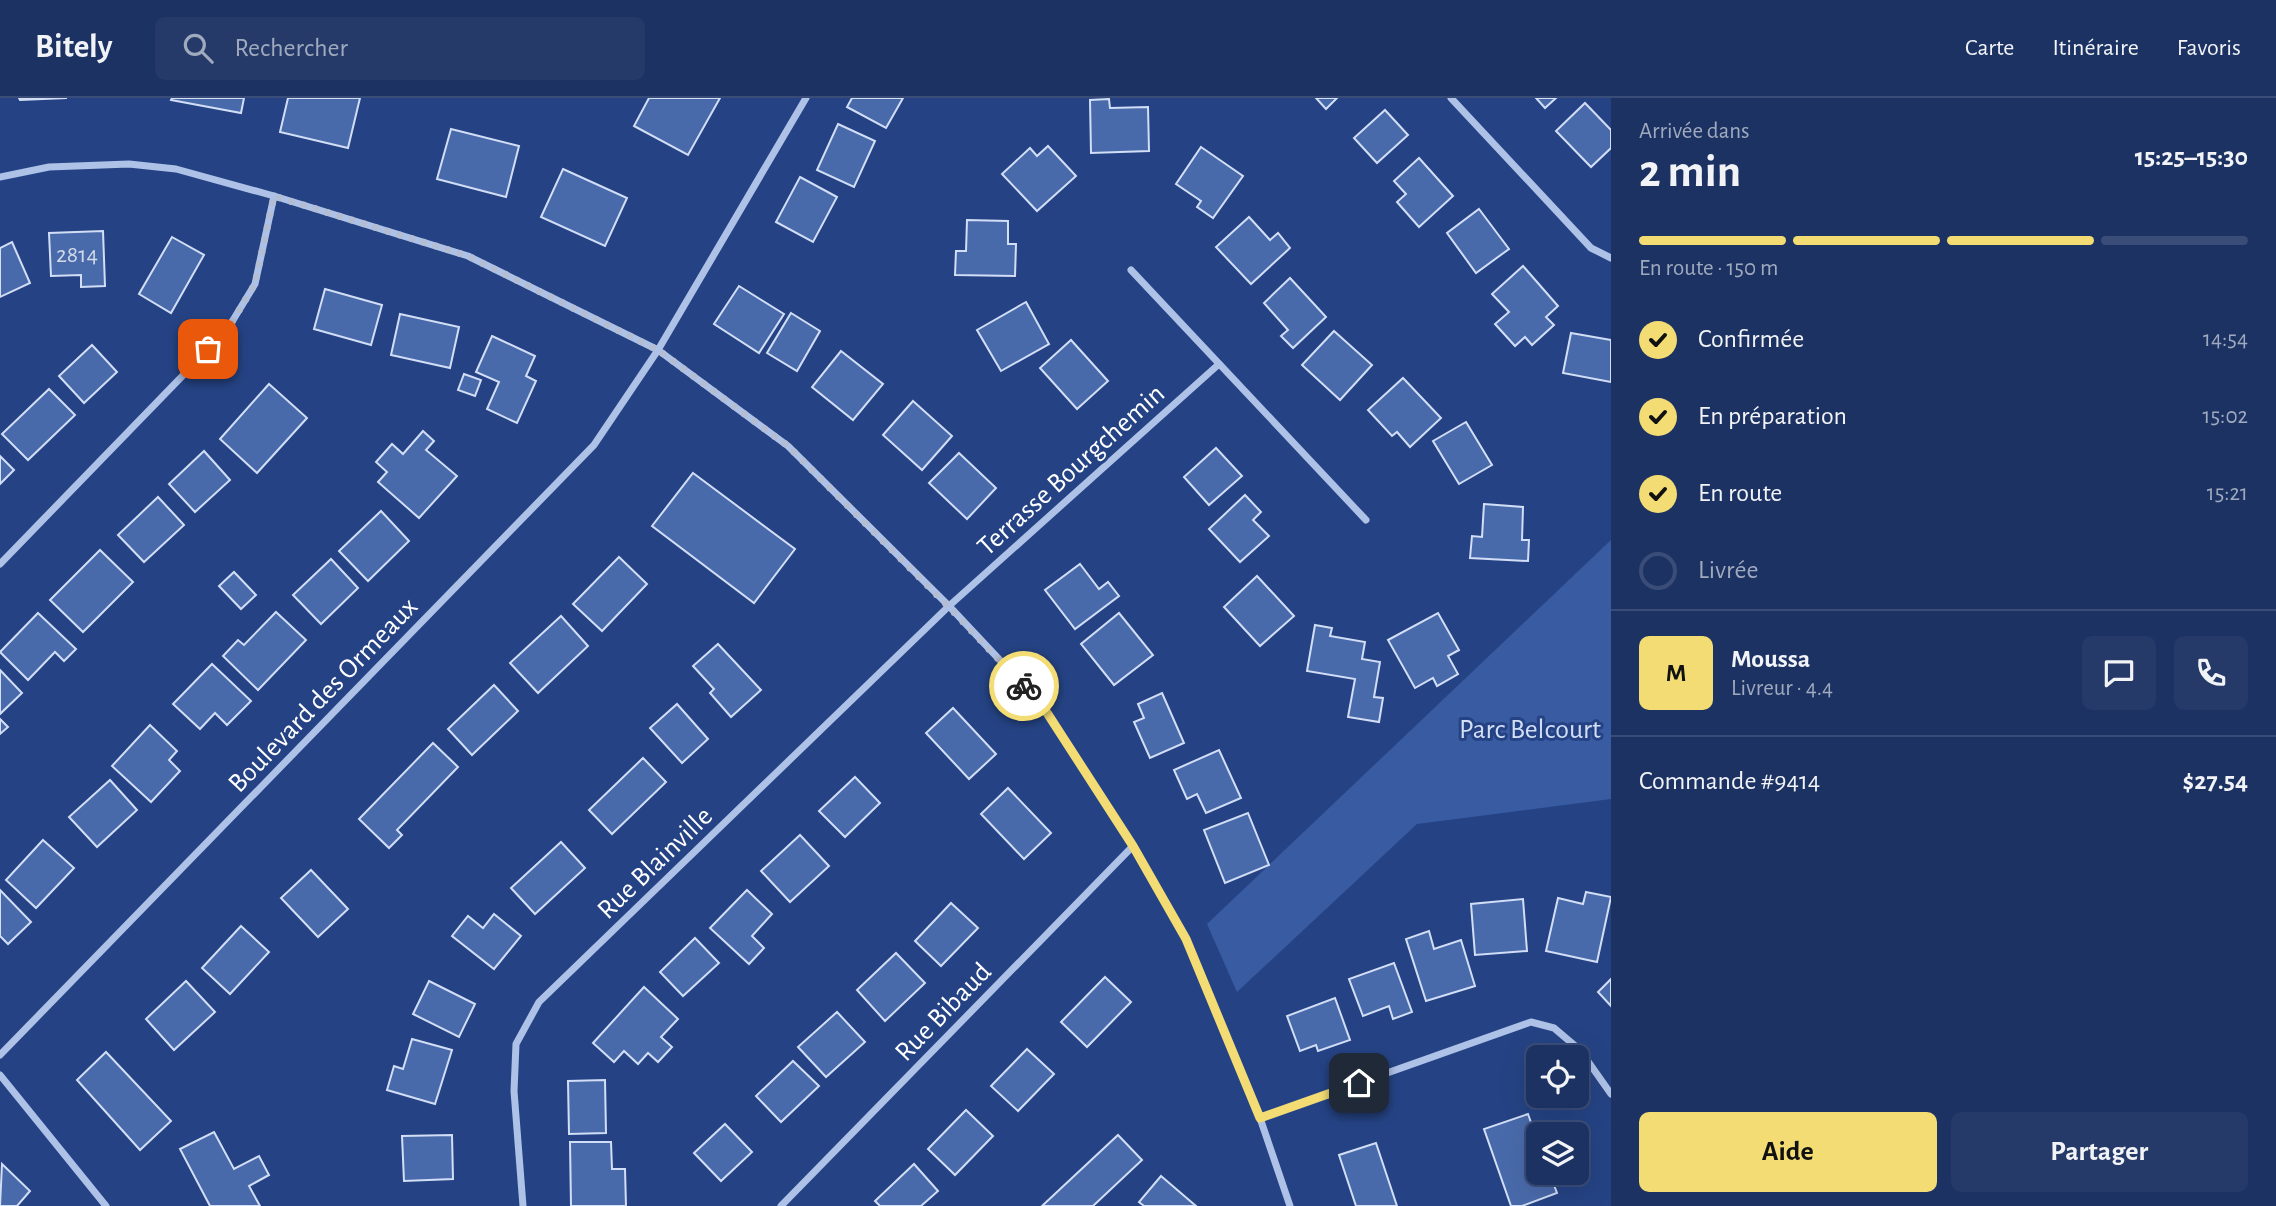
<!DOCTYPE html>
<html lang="fr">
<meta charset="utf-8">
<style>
:root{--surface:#1c3263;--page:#253a69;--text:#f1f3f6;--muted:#a0aabe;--line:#3a4d78;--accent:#f2dc73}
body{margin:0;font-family:"Alegreya Sans",sans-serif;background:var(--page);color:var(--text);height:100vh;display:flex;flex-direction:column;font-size:26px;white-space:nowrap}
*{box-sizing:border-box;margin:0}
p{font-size:23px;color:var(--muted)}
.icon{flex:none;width:38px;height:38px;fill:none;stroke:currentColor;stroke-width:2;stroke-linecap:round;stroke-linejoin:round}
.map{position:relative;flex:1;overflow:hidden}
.drawer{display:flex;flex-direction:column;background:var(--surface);width:665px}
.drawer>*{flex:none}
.tools{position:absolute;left:1526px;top:947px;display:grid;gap:14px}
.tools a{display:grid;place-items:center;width:63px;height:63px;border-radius:10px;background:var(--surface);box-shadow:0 7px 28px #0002,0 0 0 2px var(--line);font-size:35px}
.pin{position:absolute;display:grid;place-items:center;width:60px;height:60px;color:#fff;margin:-30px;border-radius:14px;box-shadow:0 4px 10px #0006}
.courier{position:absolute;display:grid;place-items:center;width:70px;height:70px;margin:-35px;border:5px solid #f2dc73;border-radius:50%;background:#fff;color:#222;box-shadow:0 2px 9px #0007}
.head em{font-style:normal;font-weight:700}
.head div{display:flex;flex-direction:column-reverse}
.head{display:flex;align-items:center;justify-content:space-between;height:119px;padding:0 28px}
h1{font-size:46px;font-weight:700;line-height:52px}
.bar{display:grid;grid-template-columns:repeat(4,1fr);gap:10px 7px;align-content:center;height:84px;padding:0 28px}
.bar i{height:9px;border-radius:5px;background:var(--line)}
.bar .selected{background:var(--accent)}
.bar p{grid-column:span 4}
.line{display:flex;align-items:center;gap:18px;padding:0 28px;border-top:2px solid var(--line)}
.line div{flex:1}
.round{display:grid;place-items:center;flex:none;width:74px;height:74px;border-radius:10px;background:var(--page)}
ol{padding:0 28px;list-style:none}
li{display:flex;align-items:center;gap:21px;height:77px}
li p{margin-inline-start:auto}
li .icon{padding:7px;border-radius:50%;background:var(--accent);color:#111;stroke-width:4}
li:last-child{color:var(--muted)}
li i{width:38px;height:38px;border:4px solid var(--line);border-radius:50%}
.action{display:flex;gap:14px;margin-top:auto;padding:14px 28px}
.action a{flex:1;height:80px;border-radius:10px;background:var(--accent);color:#111;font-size:28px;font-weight:700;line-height:80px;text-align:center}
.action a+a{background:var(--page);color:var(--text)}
header{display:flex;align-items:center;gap:42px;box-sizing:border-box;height:98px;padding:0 35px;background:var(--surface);border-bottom:2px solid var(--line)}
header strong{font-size:33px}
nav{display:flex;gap:38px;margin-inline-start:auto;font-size:24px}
.search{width:490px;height:63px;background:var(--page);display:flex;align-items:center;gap:18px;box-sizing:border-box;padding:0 24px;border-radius:10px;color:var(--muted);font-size:26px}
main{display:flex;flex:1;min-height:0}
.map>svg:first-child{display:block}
.green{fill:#395ba1}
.building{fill:#496aaa;stroke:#d2def6;stroke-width:2}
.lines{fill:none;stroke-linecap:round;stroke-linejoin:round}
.minor{stroke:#aec2e8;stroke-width:7}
.done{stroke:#b3bdd4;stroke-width:7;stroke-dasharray:0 12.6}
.route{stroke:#f2dc73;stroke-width:9}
.labels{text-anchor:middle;stroke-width:6;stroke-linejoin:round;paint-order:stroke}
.number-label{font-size:24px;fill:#d2daea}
.street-label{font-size:28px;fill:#fff;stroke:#254384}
.park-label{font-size:28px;fill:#d2def6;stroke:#254384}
</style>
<header>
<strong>Bitely</strong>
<div class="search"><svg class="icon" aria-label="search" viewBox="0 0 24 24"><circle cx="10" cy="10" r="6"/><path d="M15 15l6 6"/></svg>Rechercher</div>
<nav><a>Carte</a><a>Itinéraire</a><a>Favoris</a></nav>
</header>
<main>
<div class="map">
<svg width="1611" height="1108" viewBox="0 0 1611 1108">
<rect width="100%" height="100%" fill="#254384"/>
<polygon class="green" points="1611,442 1611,701 1417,726 1237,894 1207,826"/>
<g class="building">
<polygon points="19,0 67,0 20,2"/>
<polygon points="172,0 244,0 241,15 171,2"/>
<polygon points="288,0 360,0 348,50 280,34"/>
<polygon points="649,0 720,0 688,57 634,28"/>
<polygon points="852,0 903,0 886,30 847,9"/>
<polygon points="1316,0 1337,0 1326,11"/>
<polygon points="1536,0 1556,0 1545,10"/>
<polygon points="1109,1 1110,10 1148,9 1149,53 1091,55 1090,2"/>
<polygon points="1585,5 1611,32 1611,50 1591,69 1556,33"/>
<polygon points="1385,12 1408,37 1377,65 1354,40"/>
<polygon points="838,26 875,43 854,89 817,72"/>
<polygon points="451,31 519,48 506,99 437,81"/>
<polygon points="1048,48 1076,78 1037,113 1002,76 1030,50 1037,58"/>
<polygon points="1201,49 1243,78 1213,120 1197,109 1201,103 1176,86"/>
<polygon points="1419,60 1453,98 1419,129 1397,104 1406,96 1394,83"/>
<polygon points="563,71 627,100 605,148 541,119"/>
<polygon points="800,79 837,99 813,144 776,124"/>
<polygon points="1479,111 1509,151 1476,175 1447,135"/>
<polygon points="1249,119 1270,142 1278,135 1290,150 1251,186 1216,149"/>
<polygon points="967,122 1008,123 1008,146 1016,146 1015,178 955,177 956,153 966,153"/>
<polygon points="103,133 105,188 81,189 81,177 51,178 49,135"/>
<polygon points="172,139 204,157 171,215 139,196"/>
<polygon points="12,144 30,185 0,199 0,150"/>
<polygon points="1523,168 1558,208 1546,219 1554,227 1532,247 1525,239 1515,248 1495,226 1509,214 1492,196"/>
<polygon points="1290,180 1326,219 1293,250 1281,238 1288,232 1264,205"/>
<polygon points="739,188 784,216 759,255 714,226"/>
<polygon points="325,191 382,207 371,247 314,231"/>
<polygon points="1026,204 1049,246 1001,273 977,232"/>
<polygon points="791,215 820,233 797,273 767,255"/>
<polygon points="400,216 459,229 450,270 391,257"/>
<polygon points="1334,233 1372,267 1340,302 1302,267"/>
<polygon points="1571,235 1611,242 1611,284 1563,275"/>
<polygon points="492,238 535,258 526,278 536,283 517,325 487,311 499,284 476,274"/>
<polygon points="1071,242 1108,283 1077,311 1040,270"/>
<polygon points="92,247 117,274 84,305 59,278"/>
<polygon points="841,253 883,286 853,322 812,289"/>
<polygon points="464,276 481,282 475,298 458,292"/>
<polygon points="1403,280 1441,320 1410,349 1397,334 1392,338 1368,312"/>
<polygon points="269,286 307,320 257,375 220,341"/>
<polygon points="49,291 75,317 28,362 2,336"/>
<polygon points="913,303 952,338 922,372 883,337"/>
<polygon points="1466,324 1492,367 1459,386 1433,343"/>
<polygon points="423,333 434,343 426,352 457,378 419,420 378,384 387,374 376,364 392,346 403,356"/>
<polygon points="1216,350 1242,378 1209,407 1184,379"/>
<polygon points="204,353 230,382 195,414 169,386"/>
<polygon points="959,355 996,390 967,421 929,385"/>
<polygon points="0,358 14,372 0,386"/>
<polygon points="693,375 795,451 754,505 652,428"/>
<polygon points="1245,397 1261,414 1253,422 1269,438 1240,464 1209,431"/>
<polygon points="158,399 184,427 144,464 118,437"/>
<polygon points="1484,406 1523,409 1522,442 1529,442 1528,463 1470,460 1472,438 1482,439"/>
<polygon points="381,413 409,443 368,483 339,453"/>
<polygon points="100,452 133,484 83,534 50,502"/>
<polygon points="619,459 647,486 602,533 573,506"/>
<polygon points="331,461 358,490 321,526 293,497"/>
<polygon points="1080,466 1099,491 1108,484 1119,498 1075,531 1045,492"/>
<polygon points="234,474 256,497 241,511 219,488"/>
<polygon points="1257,478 1294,518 1260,548 1224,509"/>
<polygon points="276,514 306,542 258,592 223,558 238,542 244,547"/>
<polygon points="38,515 76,551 64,563 55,554 28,582 0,554"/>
<polygon points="1119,515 1153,557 1114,587 1081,546"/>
<polygon points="1438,515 1459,552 1448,558 1458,576 1437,588 1433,580 1415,590 1388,542"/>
<polygon points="561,518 588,548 538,595 510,565"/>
<polygon points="1315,527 1332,530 1330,538 1365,544 1362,561 1380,564 1374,599 1383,600 1379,624 1348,619 1355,581 1307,573"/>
<polygon points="718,546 761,592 731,619 710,595 714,591 693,568"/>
<polygon points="212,566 251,603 227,627 215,615 200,631 173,606"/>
<polygon points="0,572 22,595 0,616"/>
<polygon points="494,587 518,613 472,657 448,631"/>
<polygon points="1162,595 1184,645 1150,660 1134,624 1144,620 1138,606"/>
<polygon points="677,606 708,641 682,665 650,630"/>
<polygon points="953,610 996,656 969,681 926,635"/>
<polygon points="0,621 8,629 0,636"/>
<polygon points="150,627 177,653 169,662 180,673 151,704 112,668"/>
<polygon points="433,645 458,669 397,732 402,737 389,750 359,721"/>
<polygon points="1219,652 1241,700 1206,715 1197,696 1187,701 1174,672"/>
<polygon points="643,660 666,684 612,736 589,712"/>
<polygon points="855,679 880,705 845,739 819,713"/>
<polygon points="110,682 137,712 97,749 69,719"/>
<polygon points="1008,690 1051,735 1024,761 981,716"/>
<polygon points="1248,715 1269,767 1225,785 1204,732"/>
<polygon points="800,737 829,768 790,804 761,773"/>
<polygon points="43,742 74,770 36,810 6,782"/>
<polygon points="561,744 585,770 535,816 511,790"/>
<polygon points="311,772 348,811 318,839 281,800"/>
<polygon points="0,792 31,824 8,846 0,838"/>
<polygon points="747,792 772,816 752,838 764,850 749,866 710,830"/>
<polygon points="1586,794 1611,799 1597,864 1546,853 1558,800 1583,806"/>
<polygon points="1523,801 1527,853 1475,857 1471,806"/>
<polygon points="951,805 978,830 941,868 915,843"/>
<polygon points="494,816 521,838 494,871 452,838 468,818 483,830"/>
<polygon points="241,828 269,854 230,896 202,870"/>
<polygon points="1429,833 1434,851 1461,842 1475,888 1426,903 1406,841"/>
<polygon points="695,840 719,865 683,898 660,874"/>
<polygon points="896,855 925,885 885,923 857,892"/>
<polygon points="1394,865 1412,914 1393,921 1389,908 1363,918 1349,881"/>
<polygon points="1105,879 1131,904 1087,949 1061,924"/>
<polygon points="1611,881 1611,908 1598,894"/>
<polygon points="186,883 215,914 174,952 146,921"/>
<polygon points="429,883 475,906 459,939 413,916"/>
<polygon points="644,889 678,921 661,939 672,949 658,964 648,955 638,966 624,953 614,964 593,945"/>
<polygon points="1335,900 1350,942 1318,953 1316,947 1300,953 1287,918"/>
<polygon points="837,914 865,944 826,979 798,949"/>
<polygon points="412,941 452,952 435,1006 387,992 394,968 403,971"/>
<polygon points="1027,951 1054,976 1018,1013 991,988"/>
<polygon points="106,954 171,1023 140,1052 77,982"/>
<polygon points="793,963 819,988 781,1024 756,998"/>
<polygon points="605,982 606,1035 569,1036 568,983"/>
<polygon points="966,1012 993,1038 955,1077 928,1051"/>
<polygon points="1528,1016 1538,1044 1538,1074 1549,1074 1557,1095 1522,1108 1511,1108 1484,1031"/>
<polygon points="725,1026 752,1054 721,1083 694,1055"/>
<polygon points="214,1034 234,1071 259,1058 269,1077 249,1088 260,1108 210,1108 180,1051"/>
<polygon points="452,1037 453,1081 404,1083 402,1038"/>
<polygon points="1118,1037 1142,1062 1093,1108 1042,1108"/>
<polygon points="570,1044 611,1044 612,1071 625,1071 626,1108 571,1108"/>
<polygon points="1376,1045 1397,1108 1356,1108 1339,1057"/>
<polygon points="2,1066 30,1093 17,1108 0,1108"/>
<polygon points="914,1066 938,1093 921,1108 880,1108 875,1103"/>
<polygon points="1161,1078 1196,1108 1144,1108 1139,1104"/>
</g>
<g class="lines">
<g class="minor">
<polyline points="1451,0 1591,150 1611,160"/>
<polyline points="0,79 49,69 129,66 176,71 274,98 468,158 658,252 788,348 949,508 1042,607 1133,748 1186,841 1260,1020 1290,1108"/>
<polyline points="1131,172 1366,422"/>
<polyline points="0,466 227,232 255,186 274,98"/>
<polyline points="0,957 594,347 658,252 806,0"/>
<polyline points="0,977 106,1108"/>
<polyline points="1260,1020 1531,924 1554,930 1580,952 1611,996"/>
<polyline points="523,1108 514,993 516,946 539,904 949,508 1219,266"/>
<polyline points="781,1108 1133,748"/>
</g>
</g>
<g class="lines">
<polyline class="done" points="208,251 227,232 255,186 274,98 468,158 658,252 788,348 948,508 1024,588"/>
<polyline class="route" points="1024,588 1042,607 1133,748 1186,841 1260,1020 1359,985"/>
</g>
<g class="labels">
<g class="number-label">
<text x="77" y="164">2814</text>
</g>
<g class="street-label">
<text transform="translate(1070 371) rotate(-42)" y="10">Terrasse Bourgchemin</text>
<text transform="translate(322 596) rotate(-46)" y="10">Boulevard des Ormeaux</text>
<text transform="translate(654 764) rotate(-44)" y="10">Rue Blainville</text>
<text transform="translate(942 913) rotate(-46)" y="10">Rue Bibaud</text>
</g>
<g class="park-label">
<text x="1530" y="640">Parc Belcourt</text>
</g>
</g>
</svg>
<div class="tools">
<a><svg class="icon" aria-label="locate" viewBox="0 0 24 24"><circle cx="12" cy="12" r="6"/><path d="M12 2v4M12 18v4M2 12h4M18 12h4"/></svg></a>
<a><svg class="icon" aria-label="layers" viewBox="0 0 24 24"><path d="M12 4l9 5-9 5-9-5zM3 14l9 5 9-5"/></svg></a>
</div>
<div class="pin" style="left:208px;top:251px;background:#ea580c"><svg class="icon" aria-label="bag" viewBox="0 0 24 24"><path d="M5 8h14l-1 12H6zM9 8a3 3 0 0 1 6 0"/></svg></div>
<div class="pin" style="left:1359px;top:985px;background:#1f2937"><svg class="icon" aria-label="home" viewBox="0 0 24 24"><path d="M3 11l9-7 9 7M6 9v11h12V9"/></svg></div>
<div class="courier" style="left:1024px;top:588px"><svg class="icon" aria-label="bike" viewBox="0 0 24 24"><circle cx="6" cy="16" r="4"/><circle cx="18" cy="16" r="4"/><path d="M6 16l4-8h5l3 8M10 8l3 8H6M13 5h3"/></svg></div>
</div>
<section class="drawer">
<div class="head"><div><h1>2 min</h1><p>Arrivée dans</p></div><em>15:25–15:30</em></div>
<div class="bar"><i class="selected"></i><i class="selected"></i><i class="selected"></i><i></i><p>En route · 150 m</p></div>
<ol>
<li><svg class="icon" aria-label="check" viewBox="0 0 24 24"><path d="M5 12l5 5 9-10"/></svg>Confirmée<p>14:54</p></li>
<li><svg class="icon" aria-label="check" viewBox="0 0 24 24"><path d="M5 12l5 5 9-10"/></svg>En préparation<p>15:02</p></li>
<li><svg class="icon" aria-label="check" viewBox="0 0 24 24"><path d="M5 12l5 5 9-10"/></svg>En route<p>15:21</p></li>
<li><i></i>Livrée</li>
</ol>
<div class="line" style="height:126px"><b class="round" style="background:var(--accent);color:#111">M</b><div><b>Moussa</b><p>Livreur · 4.4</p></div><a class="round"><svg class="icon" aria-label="chat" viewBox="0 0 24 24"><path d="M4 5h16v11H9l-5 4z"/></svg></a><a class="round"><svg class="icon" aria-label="phone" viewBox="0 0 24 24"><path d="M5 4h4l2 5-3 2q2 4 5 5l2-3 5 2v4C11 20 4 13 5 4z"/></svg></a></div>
<div class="line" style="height:91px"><div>Commande #9414</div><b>$27.54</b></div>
<div class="action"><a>Aide</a><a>Partager</a></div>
</section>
</main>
